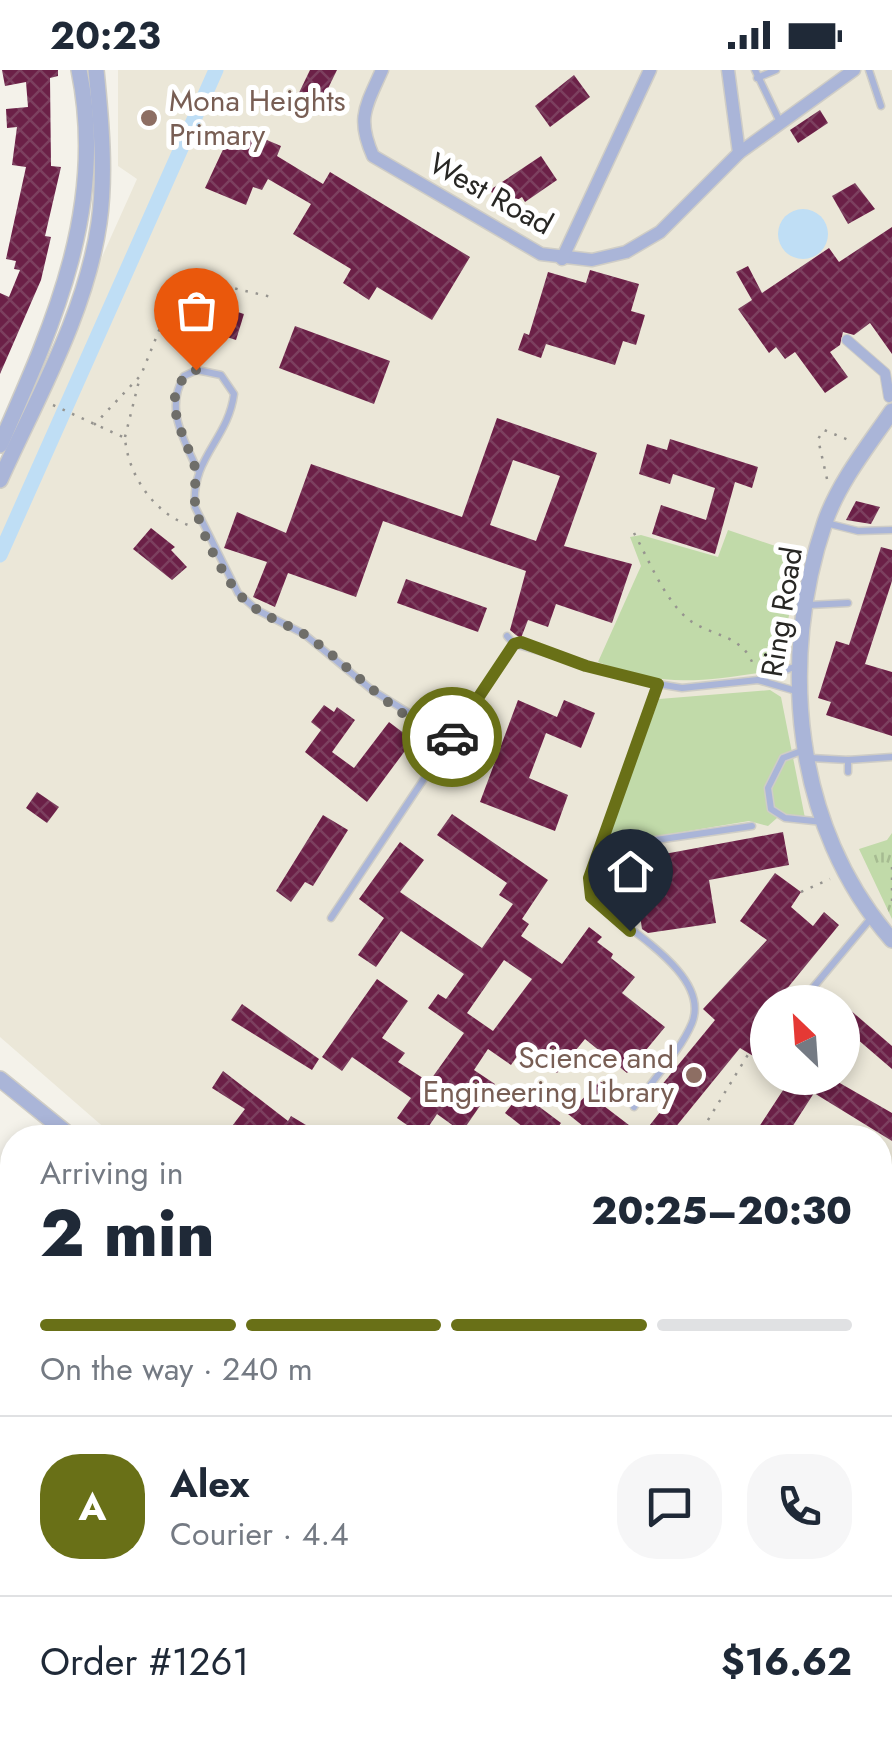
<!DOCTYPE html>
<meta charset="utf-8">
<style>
:root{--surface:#fff;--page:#f6f6f7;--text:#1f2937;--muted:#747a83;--line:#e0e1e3;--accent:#697017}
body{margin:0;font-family:Jost,sans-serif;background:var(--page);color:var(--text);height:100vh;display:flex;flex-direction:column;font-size:38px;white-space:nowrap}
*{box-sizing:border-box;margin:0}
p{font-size:32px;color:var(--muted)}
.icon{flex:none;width:55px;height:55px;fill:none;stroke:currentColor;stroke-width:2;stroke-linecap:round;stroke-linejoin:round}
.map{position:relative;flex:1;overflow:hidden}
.drawer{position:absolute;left:0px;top:1055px;width:892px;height:622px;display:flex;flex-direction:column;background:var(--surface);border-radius:40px 40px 0 0;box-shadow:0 5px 15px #0003}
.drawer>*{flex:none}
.needle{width:65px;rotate:335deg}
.tools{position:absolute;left:750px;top:915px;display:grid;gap:20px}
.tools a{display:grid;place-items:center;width:110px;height:110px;border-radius:50%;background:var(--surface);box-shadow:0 5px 15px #0003;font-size:50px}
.pin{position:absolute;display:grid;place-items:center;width:85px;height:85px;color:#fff;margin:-102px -42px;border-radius:50% 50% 50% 0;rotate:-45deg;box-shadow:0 0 10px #0007}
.pin .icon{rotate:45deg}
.courier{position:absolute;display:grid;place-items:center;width:100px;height:100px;margin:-50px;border:8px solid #697017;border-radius:50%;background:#fff;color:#222;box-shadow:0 2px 12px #0007}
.summary em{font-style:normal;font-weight:800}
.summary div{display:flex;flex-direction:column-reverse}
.summary{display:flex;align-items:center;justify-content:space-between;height:170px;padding:0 40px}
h1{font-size:65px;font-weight:800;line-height:75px}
.bar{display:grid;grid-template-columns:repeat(4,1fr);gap:15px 10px;align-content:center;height:120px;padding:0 40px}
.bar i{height:12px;border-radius:8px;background:var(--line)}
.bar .active{background:var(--accent)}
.bar p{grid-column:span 4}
.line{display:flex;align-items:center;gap:25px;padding:0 40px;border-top:2px solid var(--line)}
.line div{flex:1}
.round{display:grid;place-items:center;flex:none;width:105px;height:105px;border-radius:40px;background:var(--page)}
.status{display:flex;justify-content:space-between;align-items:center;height:70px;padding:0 50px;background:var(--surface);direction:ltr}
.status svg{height:28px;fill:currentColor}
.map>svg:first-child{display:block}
.built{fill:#ebe7d8;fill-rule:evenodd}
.grass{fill:url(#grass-tufts)}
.garden{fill:#c1daa9}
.water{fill:#bfdef5}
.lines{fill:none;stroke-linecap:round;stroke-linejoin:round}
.canal{stroke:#bfdef5;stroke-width:15}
.building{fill:url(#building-cross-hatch);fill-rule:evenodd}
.service-casing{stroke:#cfcdc6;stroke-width:9}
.pedestrian-casing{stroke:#cfcdc6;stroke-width:12}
.minor-casing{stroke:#cfcdc6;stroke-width:15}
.tertiary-casing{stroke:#cfcdc6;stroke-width:18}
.path{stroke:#96948f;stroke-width:2.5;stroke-dasharray:2.5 8;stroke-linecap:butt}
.service{stroke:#aab5d8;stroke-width:6}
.pedestrian{stroke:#aab5d8;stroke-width:10}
.minor{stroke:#aab5d8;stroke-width:12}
.tertiary{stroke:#aab5d8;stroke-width:15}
.done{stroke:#6f6e69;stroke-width:10;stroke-dasharray:0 18}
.route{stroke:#697017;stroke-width:12}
.education-dot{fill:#8d6e63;stroke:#fff;stroke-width:4}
.labels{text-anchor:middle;stroke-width:10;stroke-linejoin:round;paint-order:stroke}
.education-label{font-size:30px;fill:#785e54;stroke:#fff;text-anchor:start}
.street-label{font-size:30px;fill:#282724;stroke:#fff}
</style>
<div class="status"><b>20:23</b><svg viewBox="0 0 49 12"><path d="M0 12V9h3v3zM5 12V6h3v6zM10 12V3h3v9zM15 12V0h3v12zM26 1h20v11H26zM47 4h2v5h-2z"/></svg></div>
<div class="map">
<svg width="892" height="1676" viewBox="0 0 892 1676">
<defs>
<pattern id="grass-tufts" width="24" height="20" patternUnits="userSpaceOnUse" patternTransform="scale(2.5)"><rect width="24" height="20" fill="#c1daa9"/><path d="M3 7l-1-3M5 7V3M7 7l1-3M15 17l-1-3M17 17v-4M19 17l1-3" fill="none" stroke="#a6bb91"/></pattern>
<pattern id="building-cross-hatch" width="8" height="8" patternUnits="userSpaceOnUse" patternTransform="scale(2.5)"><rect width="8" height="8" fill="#6b2047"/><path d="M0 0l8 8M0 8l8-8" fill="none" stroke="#7c405f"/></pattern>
</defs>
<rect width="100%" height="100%" fill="#f4f2ea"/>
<path class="built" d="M118 0H892V1610L880 1606V1068L115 1067 0 967V414L137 109 118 96ZM768 932H842V1008H768Z"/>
<g class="grass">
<polygon points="892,763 892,849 859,779 887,770"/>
<polygon points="892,1451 892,1598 880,1584 880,1496"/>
</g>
<g class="garden">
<path d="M728 460 799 484 780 600C709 609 668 621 598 592L641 496 630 467 641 465 718 487Z"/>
<polygon points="770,620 781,627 805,748 777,748 768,756 749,751 604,775 659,629"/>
</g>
<g class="water">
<circle cx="803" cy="164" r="25"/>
<polygon points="0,1208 12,1216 12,1665 474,1665 476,1676 0,1676"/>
</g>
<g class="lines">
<polyline class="canal" points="0,485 216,0"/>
</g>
<g class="building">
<polygon points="2,0 58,0 58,6 50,8 51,96 61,97 45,166 51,167 41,210 0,304 0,223 9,227 20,200 14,199 16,191 6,189 26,97 12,95 17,57 7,58 6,39 28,37 26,12 5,16"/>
<polygon points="310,0 337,0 318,39 296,29"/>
<polygon points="574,5 590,27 550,57 535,36"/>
<polygon points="820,40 828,53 798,73 790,60"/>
<polygon points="234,56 281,76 277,86 323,114 330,102 470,187 432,250 377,217 369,230 343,213 351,199 293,164 311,134 268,109 262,120 253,117 246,135 205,118"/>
<polygon points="541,86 557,110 525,132 522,127 503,139 490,120"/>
<polygon points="855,113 875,139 848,154 832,126"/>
<polygon points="892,157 892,284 870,253 854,265 843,262 840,275 830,282 848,307 825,323 795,282 785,289 776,277 769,283 738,239 752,230 736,202 748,196 762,223 829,178 839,192"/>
<polygon points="590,200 639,214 631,241 645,245 636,275 623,271 615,295 546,274 541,288 518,280 524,263 529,265 548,202 586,213"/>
<polygon points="201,230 244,244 236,270 192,256"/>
<polygon points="295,256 390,291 374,334 279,298"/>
<path d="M497 348 597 383 564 476 632 494 612 553 556 534 548 557 528 550 521 568 516 565 510 560 526 501 383 451 356 527 288 503 275 537 253 527 267 492 224 478 237 442 286 463 311 394 462 447ZM513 390 560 406 536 471 490 455Z"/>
<polygon points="670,369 758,397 752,418 735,412 715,484 652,464 661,435 706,450 715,418 673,404 670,414 639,404 647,374 667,380"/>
<polygon points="856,431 880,437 871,454 846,450"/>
<polygon points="151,458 175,477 171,480 187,497 172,510 133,479"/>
<polygon points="881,477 892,480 892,511 865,594 892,602 892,666 826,645 831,632 818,628 836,571 849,575"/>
<polygon points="406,509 487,538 478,562 397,533"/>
<polygon points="518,630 557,647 564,630 595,643 581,678 546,663 529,708 568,725 555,761 480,732"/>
<polygon points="324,635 334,642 337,637 355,650 332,682 354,698 389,652 413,670 367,732 305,682 321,660 311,652"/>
<polygon points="37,722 59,737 47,753 26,738"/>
<path d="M452 744 548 810 522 849 529 854 521 866 562 894 589 857 602 867 597 872 613 884 611 888 635 907 622 923 665 957 627 1003 585 969 557 1003 522 979 511 995 488 979 474 1000 495 1014 462 1062 437 1044 421 1068H397L407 1055 397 1048 411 1028 352 987 342 1001 322 987 377 909 408 931 382 968 405 983 398 992 429 1012 464 963 428 938 438 924 446 929 464 904 401 861 376 897 358 885 384 848 359 829 400 772 424 790 400 822 482 878 513 834 499 825 507 813 437 765ZM504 890 532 909 493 961 467 943Z"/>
<polygon points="323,745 348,760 313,816 305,812 291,832 276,821"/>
<polygon points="783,762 789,795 709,810 716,853 648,863 642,859 632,790"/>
<polygon points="775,803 801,822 791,837 813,856 824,842 839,855 776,932 768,932 768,942 751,960 768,970 768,995 740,978 674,1059 684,1068 598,1068 568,1044 600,1011 615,1023 604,1036 642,1065 668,1032 656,1022 715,950 703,939 767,870 740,851"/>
<polygon points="842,933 892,976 892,999 842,956"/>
<polygon points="242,934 319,989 312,1000 231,950"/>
<polygon points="223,1001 288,1051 291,1046 306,1055 298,1068 223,1068 245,1039 212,1018"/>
<polygon points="791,1008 831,1008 892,1043 892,1071 814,1023 785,1068 768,1068 757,1060"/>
<polygon points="521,1023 561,1053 550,1068 514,1068 523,1057 505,1043"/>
<polygon points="890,1089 892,1177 884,1207 880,1206 880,1118"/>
</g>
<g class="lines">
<defs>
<g id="service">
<polyline points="755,0 780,52"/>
<polyline points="869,0 881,36"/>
<polyline points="757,8 776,0"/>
<path d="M197 399C183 367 165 339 184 306L197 300 221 305 234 324C228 370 191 387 195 437L238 523 257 540 304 564 372 620 451 669"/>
<polyline points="826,453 858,461 892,460"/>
<polyline points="809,535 848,533"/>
<polyline points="507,566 514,574 658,614 682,618 758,610"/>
<polyline points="796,621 758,610 797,596"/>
<polyline points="804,680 783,688 768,718 771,739 785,748 823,752"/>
<polyline points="811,688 848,690 848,702"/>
<polyline points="848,690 892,687"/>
<polyline points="601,778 752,756"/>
<polyline points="331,848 514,574"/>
<polyline points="801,932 872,847"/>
<path d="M634 1037C651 1011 680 982 692 953 712 903 621 857 591 827L589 809 658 614"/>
<polyline points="880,1302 892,1302"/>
<polyline points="880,1366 892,1338"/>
<polyline points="722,1665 757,1676"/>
<polyline points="624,1676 627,1665"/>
<polyline points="669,1676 672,1665"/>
<polyline points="829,1676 832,1665"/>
</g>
<polyline id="pedestrian" points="847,270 885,303 889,327"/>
<g id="minor">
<path d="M382 0C366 36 356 48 373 86L541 184 592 190 626 182 660 162 739 83 854 0"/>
<polyline points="728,0 739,83"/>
<polyline points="562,189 650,0"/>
</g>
<g id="tertiary">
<path d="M892 341C868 376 839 412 825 452 778 589 793 758 892 870"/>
<path d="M0 375C54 253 107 136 79 0"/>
<path d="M0 410C37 328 86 243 99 153 106 104 101 50 96 0"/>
<polyline points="0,1009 73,1068"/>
<polyline points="880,1506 892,1467"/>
<polyline points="880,1628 892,1631"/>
</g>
</defs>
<use href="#service" class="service-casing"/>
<use href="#pedestrian" class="pedestrian-casing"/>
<use href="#minor" class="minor-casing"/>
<use href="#tertiary" class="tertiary-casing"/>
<g class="path">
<path d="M53 335 125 368C128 405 154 444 191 456"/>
<polyline points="94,355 141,305 181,206 276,228"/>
<polyline points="125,367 140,307"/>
<polyline points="827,409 818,369 824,360 851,371"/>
<path d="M634 463C649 490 664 529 688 549 711 567 745 564 754 598"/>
<polyline points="892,797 892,833"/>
<polyline points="801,822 830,809"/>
<polyline points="697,1068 749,983 768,965"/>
<polyline points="0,1099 12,1108"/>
<polyline points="0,1194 12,1202"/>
<polyline points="479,1676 484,1665"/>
<polyline points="527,1676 529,1665"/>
</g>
<use href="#service" class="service"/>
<use href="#pedestrian" class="pedestrian"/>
<use href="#minor" class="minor"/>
<use href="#tertiary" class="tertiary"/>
</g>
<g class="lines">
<path class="done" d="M196 300C155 320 184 364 194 394 198 406 193 420 195 432 198 458 221 502 238 523 255 543 280 551 302 563 340 585 413 666 452 667"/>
<polyline class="route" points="452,667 514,574 521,572 586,596 658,614 589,808 591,827 630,861"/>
</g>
<g class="education-dot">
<circle cx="149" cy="48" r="10"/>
<circle cx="694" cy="1005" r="10"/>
</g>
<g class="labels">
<g class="education-label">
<text x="169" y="41">Mona Heights<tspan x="169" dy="34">Primary</tspan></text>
<text x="674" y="998" text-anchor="end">Science and<tspan x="674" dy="34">Engineering Library</tspan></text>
</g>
<g class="street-label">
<text transform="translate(491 124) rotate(29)" y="10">West Road</text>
<text transform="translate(782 542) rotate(-81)" y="10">Ring Road</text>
</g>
</g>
</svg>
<div class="tools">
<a><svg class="needle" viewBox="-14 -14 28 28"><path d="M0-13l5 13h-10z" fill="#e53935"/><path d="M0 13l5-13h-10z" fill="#747a83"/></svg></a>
</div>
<div class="pin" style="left:196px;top:300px;background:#ea580c"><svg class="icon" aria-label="bag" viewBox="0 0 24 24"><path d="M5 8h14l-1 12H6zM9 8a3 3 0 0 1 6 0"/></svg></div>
<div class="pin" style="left:630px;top:861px;background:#1f2937"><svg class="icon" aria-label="home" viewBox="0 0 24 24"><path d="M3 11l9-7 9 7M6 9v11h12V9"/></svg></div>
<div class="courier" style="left:452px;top:667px"><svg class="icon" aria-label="car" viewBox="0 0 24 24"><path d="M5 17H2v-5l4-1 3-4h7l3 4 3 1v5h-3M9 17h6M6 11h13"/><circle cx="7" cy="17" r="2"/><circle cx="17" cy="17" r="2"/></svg></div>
<section class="drawer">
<div class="summary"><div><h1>2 min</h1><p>Arriving in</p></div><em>20:25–20:30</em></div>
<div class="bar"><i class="active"></i><i class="active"></i><i class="active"></i><i></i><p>On the way · 240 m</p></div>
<div class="line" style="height:180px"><b class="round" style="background:var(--accent);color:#fff">A</b><div><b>Alex</b><p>Courier · 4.4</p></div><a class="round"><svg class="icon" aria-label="chat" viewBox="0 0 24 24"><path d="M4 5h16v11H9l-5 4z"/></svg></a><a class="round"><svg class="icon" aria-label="phone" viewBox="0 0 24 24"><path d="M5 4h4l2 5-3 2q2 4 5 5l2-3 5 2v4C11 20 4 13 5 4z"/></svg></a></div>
<div class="line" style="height:130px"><div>Order #1261</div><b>$16.62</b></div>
</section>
</div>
